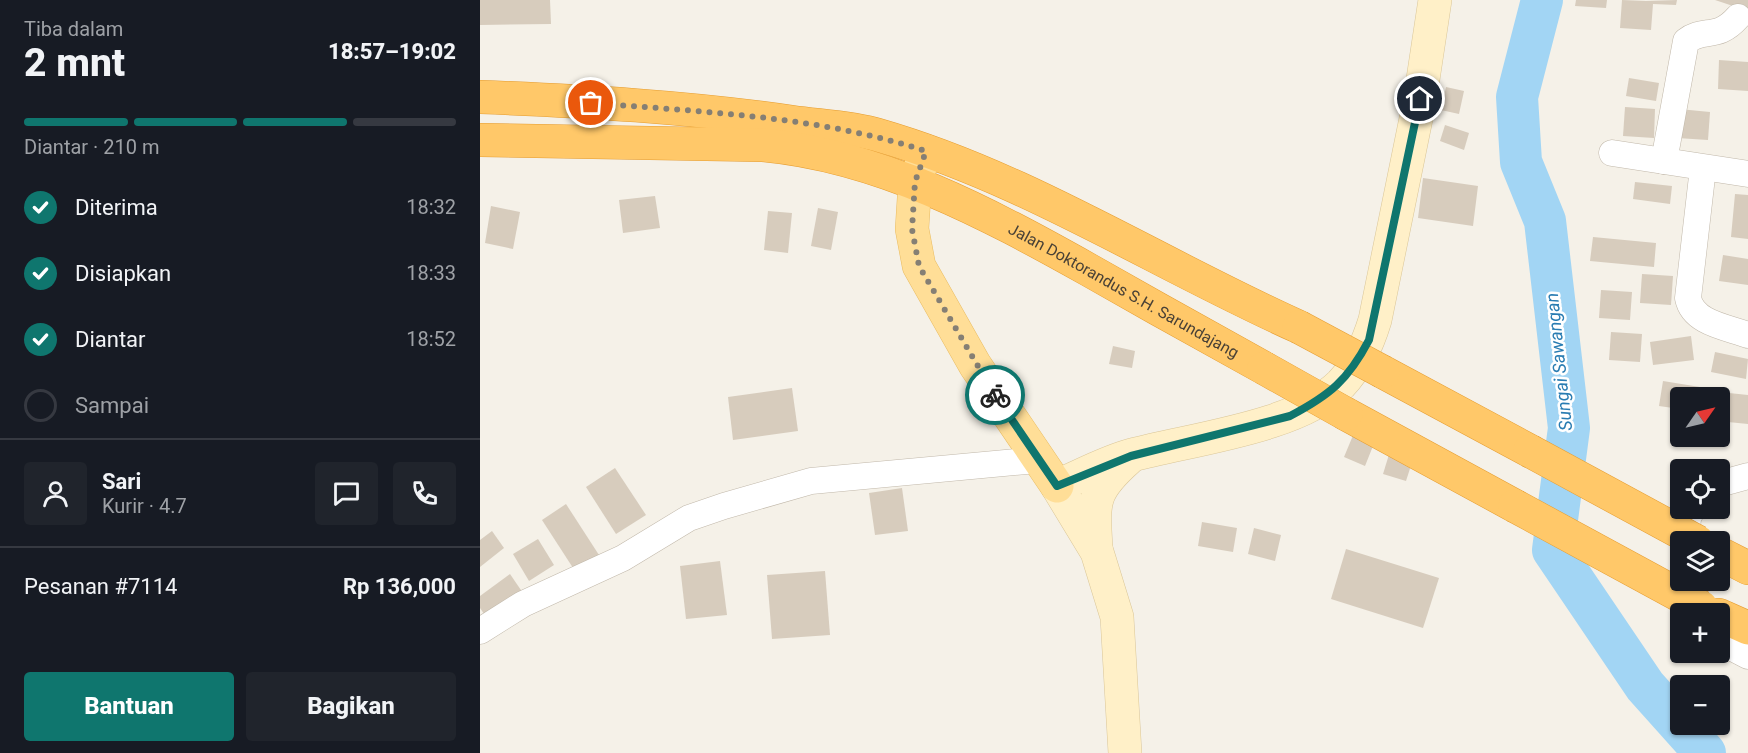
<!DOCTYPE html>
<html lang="id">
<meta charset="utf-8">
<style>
:root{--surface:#171b24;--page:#20242c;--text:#f1f3f6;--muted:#9ea1a6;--line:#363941;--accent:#0f766e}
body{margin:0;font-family:Roboto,sans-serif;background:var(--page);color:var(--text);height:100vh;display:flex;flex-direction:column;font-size:22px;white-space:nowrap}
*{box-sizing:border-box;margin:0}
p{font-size:20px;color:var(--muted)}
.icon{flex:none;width:33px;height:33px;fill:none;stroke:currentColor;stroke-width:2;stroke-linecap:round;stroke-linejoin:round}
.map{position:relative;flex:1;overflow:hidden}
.details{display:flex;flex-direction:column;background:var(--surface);width:480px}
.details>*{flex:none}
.needle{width:39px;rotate:56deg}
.tools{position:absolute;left:1190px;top:387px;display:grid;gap:12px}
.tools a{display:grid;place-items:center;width:60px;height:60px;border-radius:6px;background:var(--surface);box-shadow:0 2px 4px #0004;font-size:30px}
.pin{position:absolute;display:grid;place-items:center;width:51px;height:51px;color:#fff;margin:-26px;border:3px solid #fff;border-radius:50%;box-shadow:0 2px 6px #0007}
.courier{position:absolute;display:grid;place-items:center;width:60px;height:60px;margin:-30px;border:4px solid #0f766e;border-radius:50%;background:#fff;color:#222;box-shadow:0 2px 8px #0007}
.overview em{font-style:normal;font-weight:800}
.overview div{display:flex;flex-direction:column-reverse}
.overview{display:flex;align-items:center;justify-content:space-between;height:102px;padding:0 24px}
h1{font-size:39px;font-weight:800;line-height:45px}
.bar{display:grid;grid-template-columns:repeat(4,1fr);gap:9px 6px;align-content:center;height:72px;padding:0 24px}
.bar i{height:8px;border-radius:4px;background:var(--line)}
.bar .on{background:var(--accent)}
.bar p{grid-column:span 4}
.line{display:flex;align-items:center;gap:15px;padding:0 24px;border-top:2px solid var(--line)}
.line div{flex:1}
.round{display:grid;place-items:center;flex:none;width:63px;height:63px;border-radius:6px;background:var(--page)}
ol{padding:0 24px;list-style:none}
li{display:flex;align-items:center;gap:18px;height:66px}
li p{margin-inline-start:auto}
li .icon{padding:6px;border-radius:50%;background:var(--accent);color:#fff;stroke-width:4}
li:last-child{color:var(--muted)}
li i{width:33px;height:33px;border:3px solid var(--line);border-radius:50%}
.cta{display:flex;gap:12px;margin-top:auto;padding:12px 24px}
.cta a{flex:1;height:69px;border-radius:6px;background:var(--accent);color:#fff;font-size:24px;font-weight:800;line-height:69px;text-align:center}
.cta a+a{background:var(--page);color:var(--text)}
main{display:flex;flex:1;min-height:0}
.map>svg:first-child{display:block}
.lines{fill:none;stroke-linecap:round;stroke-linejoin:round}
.river{stroke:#a2d5f4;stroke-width:42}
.building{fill:#d7ccbd}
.street-casing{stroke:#c1b8aa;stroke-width:27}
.secondary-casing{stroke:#dac698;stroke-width:34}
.primary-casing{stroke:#e9bc62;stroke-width:34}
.highway-casing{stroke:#e59d32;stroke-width:34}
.street{stroke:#fff;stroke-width:26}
.secondary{stroke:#fff0c8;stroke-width:33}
.primary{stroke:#ffde97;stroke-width:33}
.highway{stroke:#ffc869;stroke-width:33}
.highway-bridge-casing{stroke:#e59d32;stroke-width:34;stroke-linecap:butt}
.highway-bridge{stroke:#ffc869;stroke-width:33}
.done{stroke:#857f74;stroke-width:6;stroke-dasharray:0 10.8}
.route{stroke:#0f766e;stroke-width:8}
.labels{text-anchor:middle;stroke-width:5;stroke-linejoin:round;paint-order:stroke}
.street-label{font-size:16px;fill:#494136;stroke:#fff}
.water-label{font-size:18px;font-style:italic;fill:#297cb2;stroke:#fff}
</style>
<main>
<section class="details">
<div class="overview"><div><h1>2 mnt</h1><p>Tiba dalam</p></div><em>18:57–19:02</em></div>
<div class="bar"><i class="on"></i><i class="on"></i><i class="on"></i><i></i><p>Diantar · 210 m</p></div>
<ol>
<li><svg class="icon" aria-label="check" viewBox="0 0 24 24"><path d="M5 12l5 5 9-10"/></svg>Diterima<p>18:32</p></li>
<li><svg class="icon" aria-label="check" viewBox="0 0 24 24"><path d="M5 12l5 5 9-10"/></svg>Disiapkan<p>18:33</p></li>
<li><svg class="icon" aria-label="check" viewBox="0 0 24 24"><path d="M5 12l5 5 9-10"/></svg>Diantar<p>18:52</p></li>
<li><i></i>Sampai</li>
</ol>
<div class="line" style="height:108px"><a class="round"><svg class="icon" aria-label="person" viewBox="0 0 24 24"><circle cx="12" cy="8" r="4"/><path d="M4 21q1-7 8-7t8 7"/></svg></a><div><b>Sari</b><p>Kurir · 4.7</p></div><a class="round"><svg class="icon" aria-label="chat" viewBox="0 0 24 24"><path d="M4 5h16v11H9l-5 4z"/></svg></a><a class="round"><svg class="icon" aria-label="phone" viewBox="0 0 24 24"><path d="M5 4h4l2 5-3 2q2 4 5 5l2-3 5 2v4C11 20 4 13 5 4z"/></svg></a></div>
<div class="line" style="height:78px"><div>Pesanan #7114</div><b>Rp 136,000</b></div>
<div class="cta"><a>Bantuan</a><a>Bagikan</a></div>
</section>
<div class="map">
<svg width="1268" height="753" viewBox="0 0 1268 753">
<rect width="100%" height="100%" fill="#f5f1e8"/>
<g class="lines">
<polyline class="river" points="1062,0 1037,97 1041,162 1065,221 1089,428 1073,550 1165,686 1225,753"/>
</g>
<g class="building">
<polygon points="0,0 70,0 71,24 0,25"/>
<polygon points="1096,0 1127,0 1126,8 1095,6"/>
<polygon points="1142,0 1166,1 1197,0 1196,5 1173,4 1171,30 1140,28"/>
<polygon points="1235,0 1268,0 1268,11"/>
<polygon points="1239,60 1268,62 1268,91 1238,89"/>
<polygon points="1149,78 1179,83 1176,101 1146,96"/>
<polygon points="966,87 984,91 979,114 961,110"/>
<polygon points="1145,107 1175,109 1174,138 1143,136"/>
<polygon points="1199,109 1230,112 1228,140 1197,138"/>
<polygon points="965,125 989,133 984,150 960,141"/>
<polygon points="943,178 998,186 993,226 938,218"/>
<polygon points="1155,182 1192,186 1190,204 1153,199"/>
<polygon points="1255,194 1268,195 1268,239 1251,237"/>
<polygon points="175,196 180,228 143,233 139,200"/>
<polygon points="11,206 40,212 33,249 5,243"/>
<polygon points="338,208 358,212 351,250 331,246"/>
<polygon points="288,211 312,213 308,253 284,250"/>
<polygon points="1113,237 1176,243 1174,267 1110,261"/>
<polygon points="1243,255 1268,259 1268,285 1239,281"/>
<polygon points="1162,274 1193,276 1191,305 1160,303"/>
<polygon points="1121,290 1152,292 1150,320 1119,318"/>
<polygon points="1131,332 1162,334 1160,362 1129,360"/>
<polygon points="1211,336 1214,360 1173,365 1170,342"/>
<polygon points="633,346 655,351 652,368 629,364"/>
<polygon points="1235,352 1268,359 1266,379 1231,372"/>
<polygon points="1183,381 1220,387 1219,398 1200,398 1200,409 1179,406"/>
<polygon points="312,388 318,431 253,440 248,397"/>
<polygon points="1249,393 1268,395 1268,424 1248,422"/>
<polygon points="874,433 895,441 885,466 864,457"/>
<polygon points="911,448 934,456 926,481 903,474"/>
<polygon points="135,468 166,515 136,534 106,487"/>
<polygon points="422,488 428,531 395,535 389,493"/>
<polygon points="86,504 119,555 95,571 62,520"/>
<polygon points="722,522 757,528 753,552 718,546"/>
<polygon points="774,528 801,535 795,561 768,554"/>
<polygon points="12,531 24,548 0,567 0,540"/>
<polygon points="58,539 74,565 49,581 33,554"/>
<polygon points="866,549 959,578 943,628 851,599"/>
<polygon points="240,561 247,615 206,619 200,566"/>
<polygon points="345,571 350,635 292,639 287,575"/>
<polygon points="30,574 45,596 9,621 0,608 0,596"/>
</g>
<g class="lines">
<defs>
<g id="street">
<polyline points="1132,153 1268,174"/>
<path d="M1184 161 1206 41C1224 27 1237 41 1258 17"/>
<path d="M1223 168 1208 298C1213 323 1246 327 1268 335"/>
<polyline points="1239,484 1268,476"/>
<polyline points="1206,542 1208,518 1213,508"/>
<polyline points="0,631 43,604 143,558 209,518 244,506 331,481 557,460"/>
<polyline points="1239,641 1268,656"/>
</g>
<g id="secondary">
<path d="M616 547C613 501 612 491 648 459"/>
<path d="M645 753 637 617 617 552 577 486C601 476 626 462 652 455 712 439 818 427 861 384 878 366 888 343 895 320L940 99 955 0"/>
</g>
<polyline id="primary" points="446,151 435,182 432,229 439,266 495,365 577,486"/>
<g id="highway">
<path d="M0 97C104 101 209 107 312 122 340 126 371 127 398 135 547 178 678 264 819 327"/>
<path id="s1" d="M0 140 283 145C401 156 507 213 609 270 667 303 726 336 784 368"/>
<polyline points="903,372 1050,451"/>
<polyline points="866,414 1035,506"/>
<polyline points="1239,553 1268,568"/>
<polyline points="1239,615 1268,628"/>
</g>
</defs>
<use href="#street" class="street-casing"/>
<use href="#secondary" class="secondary-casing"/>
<use href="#primary" class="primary-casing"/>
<use href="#highway" class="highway-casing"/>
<use href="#street" class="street"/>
<use href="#secondary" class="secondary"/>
<use href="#primary" class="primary"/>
<use href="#highway" class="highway"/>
<defs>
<g id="highway-bridge">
<polyline points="819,327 903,372"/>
<polyline points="784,368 866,414"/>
<polyline points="1050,451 1218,542"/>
<polyline points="1035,506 1221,607"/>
</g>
</defs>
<use href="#highway-bridge" class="highway-bridge-casing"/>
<use href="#highway-bridge" class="highway-bridge"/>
</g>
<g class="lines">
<path class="done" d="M111 103C223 112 338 116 446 151L435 182 432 229 439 266 515 395"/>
<path class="route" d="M515 395 577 486 651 456 810 416C850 395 868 380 889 340L940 99"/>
</g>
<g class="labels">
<g class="street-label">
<text dy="6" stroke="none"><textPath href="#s1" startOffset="675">Jalan Doktorandus S.H. Sarundajang</textPath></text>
</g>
<g class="water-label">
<text transform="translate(1079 362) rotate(-96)" y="6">Sungai Sawangan</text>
</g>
</g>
</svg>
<div class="tools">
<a><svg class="needle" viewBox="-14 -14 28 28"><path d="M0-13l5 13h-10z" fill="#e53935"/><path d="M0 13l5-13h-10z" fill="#9ea1a6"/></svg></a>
<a><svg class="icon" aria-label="locate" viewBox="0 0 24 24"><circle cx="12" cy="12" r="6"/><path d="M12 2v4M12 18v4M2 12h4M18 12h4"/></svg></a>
<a><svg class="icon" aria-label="layers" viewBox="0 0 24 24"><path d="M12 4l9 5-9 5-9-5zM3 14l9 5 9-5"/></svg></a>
<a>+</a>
<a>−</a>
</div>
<div class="pin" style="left:111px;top:103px;background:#ea580c"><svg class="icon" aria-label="bag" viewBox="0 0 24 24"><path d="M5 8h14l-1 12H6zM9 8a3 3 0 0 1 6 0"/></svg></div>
<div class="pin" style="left:940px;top:99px;background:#1f2937"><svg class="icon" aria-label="home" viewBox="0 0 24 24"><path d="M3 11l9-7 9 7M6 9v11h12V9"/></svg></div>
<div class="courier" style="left:515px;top:395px"><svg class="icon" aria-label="bike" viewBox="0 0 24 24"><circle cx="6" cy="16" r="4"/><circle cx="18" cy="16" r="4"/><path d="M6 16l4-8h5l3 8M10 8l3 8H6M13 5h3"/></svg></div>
</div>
</main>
